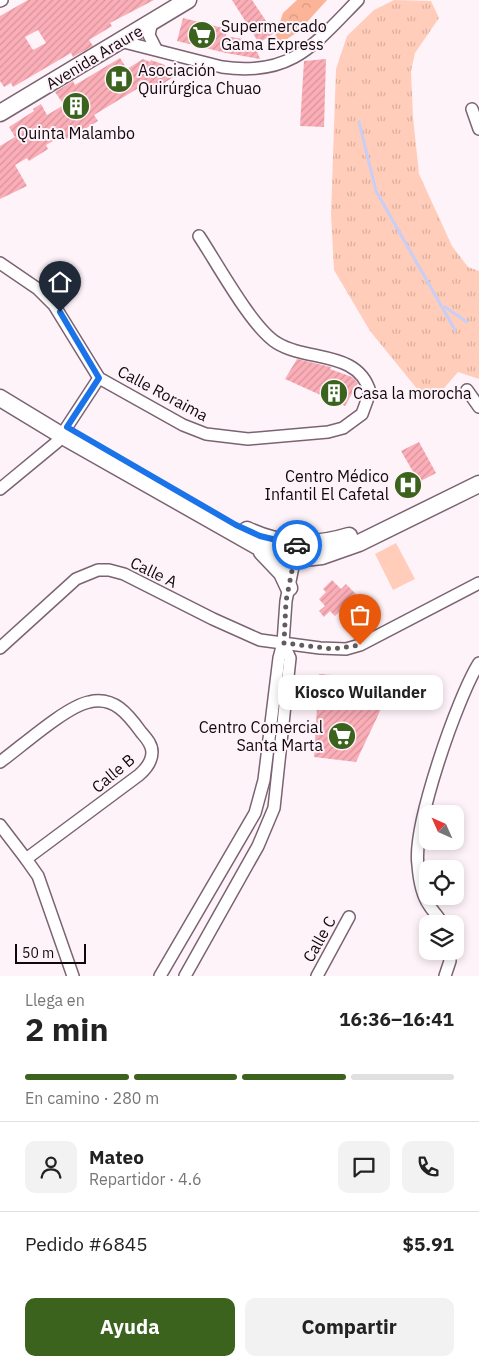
<!DOCTYPE html>
<html lang="es">
<meta charset="utf-8">
<style>
:root{--surface:#fff;--page:#f2f2f2;--text:#222;--muted:#767676;--line:#e0e0e0;--accent:#3b631e}
body{margin:0;font-family:"IBM Plex Sans",sans-serif;background:var(--page);color:var(--text);height:100vh;display:flex;flex-direction:column;font-size:19px;white-space:nowrap}
*{box-sizing:border-box;margin:0}
p{font-size:16px;color:var(--muted)}
.icon{flex:none;width:28px;height:28px;fill:none;stroke:currentColor;stroke-width:2;stroke-linecap:round;stroke-linejoin:round}
.map{position:relative;height:976px;overflow:hidden}
.side{display:flex;flex-direction:column;background:var(--surface);flex:1}
.side>*{flex:none}
.needle{width:32px;rotate:315deg}
.controls{position:absolute;left:419px;top:805px;display:grid;gap:10px}
.controls a{display:grid;place-items:center;width:45px;height:45px;border-radius:10px;background:var(--surface);box-shadow:0 2px 8px #0003;font-size:25px}
.scale{position:absolute;left:15px;bottom:12px;width:71px;box-sizing:border-box;padding-left:5px;border:2px solid #11080e;border-top:0;font-size:14px;line-height:18px;white-space:nowrap;color:#11080e;-webkit-text-stroke:4px #fff3fa;paint-order:stroke}
.pin{position:absolute;display:grid;place-items:center;width:42px;height:42px;color:#fff;margin:-51px -21px;border-radius:50% 50% 50% 0;rotate:-45deg;box-shadow:0 0 5px #0007}
.pin .icon{rotate:45deg}
.courier{position:absolute;display:grid;place-items:center;width:50px;height:50px;margin:-25px;border:4px solid #1a73e8;border-radius:50%;background:#fff;color:#222;box-shadow:0 1px 6px #0007}
.bubble{position:absolute;height:35px;border-radius:10px;background:var(--surface);box-shadow:0 2px 8px #0003;font-size:16px;font-weight:700;line-height:35px;text-align:center}
.summary em{font-style:normal;font-weight:700}
.summary div{display:flex;flex-direction:column-reverse}
.summary{display:flex;align-items:center;justify-content:space-between;height:85px;padding:0 25px}
h1{font-size:32px;font-weight:700;line-height:38px}
.bar{display:grid;grid-template-columns:repeat(4,1fr);gap:8px 5px;align-content:center;height:60px;padding:0 25px}
.bar i{height:6px;border-radius:4px;background:var(--line)}
.bar .selected{background:var(--accent)}
.bar p{grid-column:span 4}
.line{display:flex;align-items:center;gap:12px;padding:0 25px;border-top:1px solid var(--line)}
.line div{flex:1}
.round{display:grid;place-items:center;flex:none;width:52px;height:52px;border-radius:10px;background:var(--page)}
.cta{display:flex;gap:10px;margin-top:auto;padding:10px 25px}
.cta a{flex:1;height:58px;border-radius:10px;background:var(--accent);color:#fff;font-size:20px;font-weight:700;line-height:58px;text-align:center}
.cta a+a{background:var(--page);color:var(--text)}
.map>svg:first-child{display:block}
.grass{fill:#ffcdb9}
.forest{fill:url(#forest-crowns)}
.park{fill:url(#park-tufts)}
.lines{fill:none;stroke-linecap:round;stroke-linejoin:round}
.stream{stroke:#c8cef6;stroke-width:3}
.building{fill:url(#building-hatch);fill-rule:evenodd}
.street-casing{stroke:#7b6372;stroke-width:14}
.secondary-casing{stroke:#7b6372;stroke-width:19}
.street{stroke:#fff;stroke-width:11}
.secondary{stroke:#fff;stroke-width:16}
.done{stroke:#645a61;stroke-width:5;stroke-dasharray:0 9}
.route{stroke:#1a73e8;stroke-width:6}
.labels{text-anchor:middle;stroke-width:4;stroke-linejoin:round;paint-order:stroke}
.poi-label{font-size:16px;fill:#11080e;stroke:#fff3fa;text-anchor:start}
.street-label{font-size:16px;fill:#11080e;stroke:#fff3fa}
</style>
<div class="map">
<svg width="479" height="976" viewBox="0 0 479 976">
<defs>
<pattern id="forest-crowns" width="20" height="18" patternUnits="userSpaceOnUse" patternTransform="scale(1.25)"><rect width="20" height="18" fill="#fcb499"/><path d="M2 6a3 3 0 1 1 6 0M12 15a3 3 0 1 1 6 0" fill="none" stroke="#d79983"/></pattern>
<pattern id="park-tufts" width="24" height="20" patternUnits="userSpaceOnUse" patternTransform="scale(1.25)"><rect width="24" height="20" fill="#ffcdb9"/><path d="M3 7l-1-3M5 7V3M7 7l1-3M15 17l-1-3M17 17v-4M19 17l1-3" fill="none" stroke="#daaf9e"/></pattern>
<pattern id="building-hatch" width="6" height="6" patternUnits="userSpaceOnUse" patternTransform="scale(1.25)"><rect width="6" height="6" fill="#fbaeb7"/><path d="M-1 1l2-2M0 6l6-6M5 7l2-2" fill="none" stroke="#d6949c"/></pattern>
</defs>
<rect width="100%" height="100%" fill="#fff3fa"/>
<polygon class="grass" points="396,543 415,579 393,590 375,554"/>
<polygon class="forest" points="297,0 327,0 298,32 271,49 283,13"/>
<polygon class="park" points="394,0 431,1 439,18 415,53 411,71 413,117 419,174 452,246 468,267 479,271 479,379 458,372 439,394 418,390 370,331 334,270 331,214 336,69 347,36 374,10"/>
<g class="lines">
<g class="stream">
<polyline points="359,122 376,191 455,330"/>
<polyline points="445,307 467,322"/>
</g>
</g>
<g class="building">
<path d="M28 0H154L110 23 112 26 89 40 93 46 73 57 71 53 13 87 11 83 4 87 0 81V16ZM38 30 46 43 33 50 25 37Z"/>
<polygon points="232,0 252,0 274,33 259,43"/>
<polygon points="183,18 227,29 226,36 253,41 260,59 226,53 177,41"/>
<polygon points="120,58 127,69 143,59 150,62 151,60 165,65 164,69 178,74 150,92 145,84 94,115 98,121 80,132 62,141 60,137 46,145 48,149 29,161 27,158 15,165 27,186 0,199 0,146 15,137 9,127 34,111 33,109 41,104 47,115 64,105 55,92 73,81 75,85"/>
<polygon points="326,59 324,127 300,126 304,61"/>
<polygon points="297,359 331,367 330,369 352,377 358,383 345,406 285,379"/>
<polygon points="419,442 436,473 419,482 401,451"/>
<polygon points="332,580 341,589 346,584 358,596 353,601 356,603 345,614 341,610 335,616 330,611 324,617 319,611 325,606 319,599 326,592 323,589"/>
<polygon points="319,674 383,679 381,709 356,762 314,757"/>
</g>
<g class="lines">
<defs>
<g id="street">
<polyline points="0,1 2,0"/>
<polyline points="152,21 149,35 156,49"/>
<path d="M120 41 222 67C291 77 314 45 358 0"/>
<polyline points="472,109 479,129"/>
<path d="M0 263 38 289 54 305 99 378 183 425 206 434 248 439 328 432 343 428 362 414 370 392C358 350 308 362 277 343 252 328 217 263 199 236"/>
<polyline points="467,390 479,407"/>
<polyline points="0,489 57,442 99,378"/>
<polyline points="0,648 76,579 98,570 109,570 124,574 213,619 260,640 320,648 346,649 360,645 479,583"/>
<path d="M0 762C21 747 65 707 89 702 114 696 128 714 141 732 146 738 152 744 152 752 152 762 146 769 139 775L26 859 0 825"/>
<polyline points="26,859 38,876 73,976"/>
<path d="M442 924C439 916 433 912 429 905 422 895 419 878 418 865 412 827 458 696 479 663"/>
<polyline points="160,976 255,813 264,780 279,658 283,643 286,601 296,552"/>
<polyline points="185,976 258,846 274,808 290,658 283,643"/>
<polyline points="317,976 349,917"/>
<polyline points="445,976 450,961 448,951"/>
</g>
<g id="secondary">
<polyline points="0,113 188,0"/>
<polyline points="0,398 61,435 257,546 279,556 295,559 322,556 359,543 479,484"/>
<path d="M247 530C281 546 313 547 349 536"/>
<polyline points="262,552 282,573 289,588"/>
</g>
</defs>
<use href="#street" class="street-casing"/>
<use href="#secondary" class="secondary-casing"/>
<use href="#street" class="street"/>
<use href="#secondary" class="secondary"/>
</g>
<g class="lines">
<polyline class="done" points="297,545 286,601 284,643 333,649 360,645"/>
<polyline class="route" points="60,312 99,378 67,427 236,525 260,536 297,545"/>
</g>
<defs>
<symbol id="supermarket-disc" viewBox="-11 -11 22 22"><circle r="9.5" fill="#3b631e" stroke="#fff3fa"/><path d="M-6-5.5h2.5l.6 2H6L4.5 2H-2.5L-4.4-4H-6ZM-1.5 3.2a1.3 1.3 0 1 0 .1 0ZM3 3.2a1.3 1.3 0 1 0 .1 0Z" fill="#fff"/></symbol>
<symbol id="hospital-disc" viewBox="-11 -11 22 22"><circle r="9.5" fill="#3b631e" stroke="#fff3fa"/><path d="M-5-5h3v3.5h4V-5h3V5h-3V1.5h-4V5h-3Z" fill="#fff"/></symbol>
<symbol id="building-disc" viewBox="-11 -11 22 22"><circle r="9.5" fill="#3b631e" stroke="#fff3fa"/><path d="M-4-6H4V6H1V3H-1V6H-4ZM-2.5-4.3h1.7v1.8h-1.7ZM.8-4.3h1.7v1.8H.8ZM-2.5-1h1.7V.8h-1.7ZM.8-1h1.7V.8H.8Z" fill="#fff"/></symbol>
</defs>
<g fill-rule="evenodd">
<use href="#supermarket-disc" x="186" y="19" width="32" height="32"/>
<use href="#hospital-disc" x="103" y="63" width="32" height="32"/>
<use href="#building-disc" x="60" y="90" width="32" height="32"/>
<use href="#building-disc" x="318" y="377" width="32" height="32"/>
<use href="#hospital-disc" x="392" y="469" width="32" height="32"/>
<use href="#supermarket-disc" x="326" y="720" width="32" height="32"/>
</g>
<g class="labels">
<g class="poi-label">
<text x="221" y="32">Supermercado<tspan x="221" dy="18">Gama Express</tspan></text>
<text x="138" y="76">Asociación<tspan x="138" dy="18">Quirúrgica Chuao</tspan></text>
<text x="76" y="139" text-anchor="middle">Quinta Malambo</text>
<text x="353" y="399">Casa la morocha</text>
<text x="389" y="482" text-anchor="end">Centro Médico<tspan x="389" dy="18">Infantil El Cafetal</tspan></text>
<text x="323" y="733" text-anchor="end">Centro Comercial<tspan x="323" dy="18">Santa Marta</tspan></text>
</g>
<g class="street-label">
<text transform="translate(94 57) rotate(-31)" y="6">Avenida Araure</text>
<text transform="translate(163 393) rotate(28)" y="6">Calle Roraima</text>
<text transform="translate(154 572) rotate(26)" y="6">Calle A</text>
<text transform="translate(113 773) rotate(-40)" y="6">Calle B</text>
<text transform="translate(319 939) rotate(-61)" y="6">Calle C</text>
</g>
</g>
</svg>
<div class="controls">
<a><svg class="needle" viewBox="-14 -14 28 28"><path d="M0-13l5 13h-10z" fill="#e53935"/><path d="M0 13l5-13h-10z" fill="#767676"/></svg></a>
<a><svg class="icon" aria-label="locate" viewBox="0 0 24 24"><circle cx="12" cy="12" r="6"/><path d="M12 2v4M12 18v4M2 12h4M18 12h4"/></svg></a>
<a><svg class="icon" aria-label="layers" viewBox="0 0 24 24"><path d="M12 4l9 5-9 5-9-5zM3 14l9 5 9-5"/></svg></a>
</div>
<div class="scale">50 m</div>
<div class="pin" style="left:360px;top:645px;background:#ea580c"><svg class="icon" aria-label="bag" viewBox="0 0 24 24"><path d="M5 8h14l-1 12H6zM9 8a3 3 0 0 1 6 0"/></svg></div>
<div class="pin" style="left:60px;top:312px;background:#1f2937"><svg class="icon" aria-label="home" viewBox="0 0 24 24"><path d="M3 11l9-7 9 7M6 9v11h12V9"/></svg></div>
<div class="courier" style="left:297px;top:545px"><svg class="icon" aria-label="car" viewBox="0 0 24 24"><path d="M5 17H2v-5l4-1 3-4h7l3 4 3 1v5h-3M9 17h6M6 11h13"/><circle cx="7" cy="17" r="2"/><circle cx="17" cy="17" r="2"/></svg></div>
<div class="bubble" style="left:278px;top:675px;width:165px">Kiosco Wuilander</div>
</div>
<section class="side">
<div class="summary"><div><h1>2 min</h1><p>Llega en</p></div><em>16:36–16:41</em></div>
<div class="bar"><i class="selected"></i><i class="selected"></i><i class="selected"></i><i></i><p>En camino · 280 m</p></div>
<div class="line" style="height:90px"><a class="round"><svg class="icon" aria-label="person" viewBox="0 0 24 24"><circle cx="12" cy="8" r="4"/><path d="M4 21q1-7 8-7t8 7"/></svg></a><div><b>Mateo</b><p>Repartidor · 4.6</p></div><a class="round"><svg class="icon" aria-label="chat" viewBox="0 0 24 24"><path d="M4 5h16v11H9l-5 4z"/></svg></a><a class="round"><svg class="icon" aria-label="phone" viewBox="0 0 24 24"><path d="M5 4h4l2 5-3 2q2 4 5 5l2-3 5 2v4C11 20 4 13 5 4z"/></svg></a></div>
<div class="line" style="height:65px"><div>Pedido #6845</div><b>$5.91</b></div>
<div class="cta"><a>Ayuda</a><a>Compartir</a></div>
</section>
